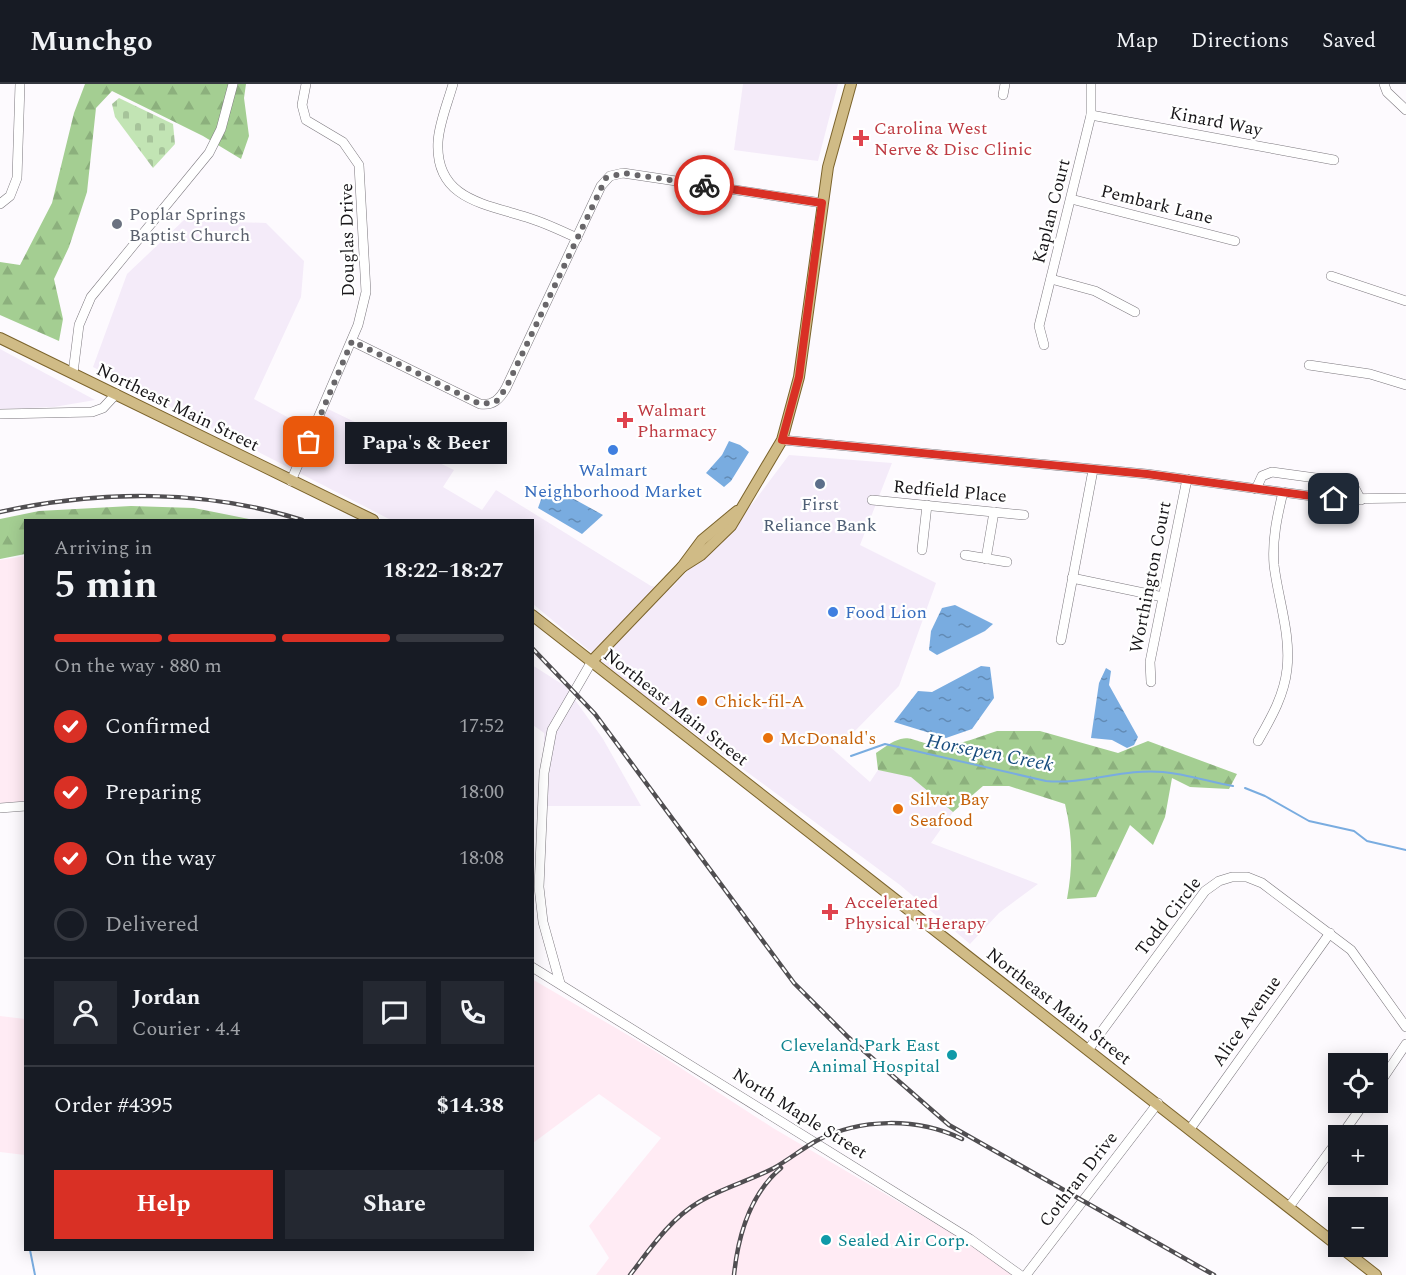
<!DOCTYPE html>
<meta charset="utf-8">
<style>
:root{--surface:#171b24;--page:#242831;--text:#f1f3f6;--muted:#9ea1a6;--line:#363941;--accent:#d93025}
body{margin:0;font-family:Spectral,serif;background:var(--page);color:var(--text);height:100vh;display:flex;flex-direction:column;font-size:22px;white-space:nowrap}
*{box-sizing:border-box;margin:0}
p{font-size:20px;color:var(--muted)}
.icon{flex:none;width:33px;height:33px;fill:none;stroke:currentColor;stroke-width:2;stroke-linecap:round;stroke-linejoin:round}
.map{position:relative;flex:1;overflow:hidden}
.panel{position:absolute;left:24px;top:435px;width:510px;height:732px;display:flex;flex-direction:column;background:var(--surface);border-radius:0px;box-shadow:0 3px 15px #0003}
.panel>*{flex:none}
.controls{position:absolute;left:1328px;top:969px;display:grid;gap:12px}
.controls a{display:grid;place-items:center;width:60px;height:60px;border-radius:0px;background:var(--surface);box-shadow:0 3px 15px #0003;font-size:30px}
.pin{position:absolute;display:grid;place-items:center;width:51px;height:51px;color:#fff;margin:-26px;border-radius:12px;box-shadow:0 3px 9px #0006}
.courier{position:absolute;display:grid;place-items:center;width:60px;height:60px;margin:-30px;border:4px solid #d93025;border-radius:50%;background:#fff;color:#222;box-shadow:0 2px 8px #0007}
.bubble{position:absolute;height:42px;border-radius:0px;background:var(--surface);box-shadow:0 3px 15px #0003;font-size:20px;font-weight:700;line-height:42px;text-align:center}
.head em{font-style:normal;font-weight:700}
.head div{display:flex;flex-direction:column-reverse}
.head{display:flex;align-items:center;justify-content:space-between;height:102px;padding:0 30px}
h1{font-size:39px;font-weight:700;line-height:45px}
.bar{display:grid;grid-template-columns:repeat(4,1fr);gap:9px 6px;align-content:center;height:72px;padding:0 30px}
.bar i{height:8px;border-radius:4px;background:var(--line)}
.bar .current{background:var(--accent)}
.bar p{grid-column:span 4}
.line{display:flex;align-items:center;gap:15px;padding:0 30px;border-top:2px solid var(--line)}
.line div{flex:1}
.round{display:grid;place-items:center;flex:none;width:63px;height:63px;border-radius:0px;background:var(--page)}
ol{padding:0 30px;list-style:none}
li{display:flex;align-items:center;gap:18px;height:66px}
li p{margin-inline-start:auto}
li .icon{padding:6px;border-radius:50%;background:var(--accent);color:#fff;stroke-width:4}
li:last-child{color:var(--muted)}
li i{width:33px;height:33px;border:3px solid var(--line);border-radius:50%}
.cta{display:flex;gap:12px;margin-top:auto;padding:12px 30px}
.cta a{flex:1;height:69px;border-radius:0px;background:var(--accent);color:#fff;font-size:24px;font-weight:700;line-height:69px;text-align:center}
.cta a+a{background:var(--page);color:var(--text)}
header{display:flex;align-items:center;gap:36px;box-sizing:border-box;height:84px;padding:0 30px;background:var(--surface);border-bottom:2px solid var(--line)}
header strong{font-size:28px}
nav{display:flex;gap:33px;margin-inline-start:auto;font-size:21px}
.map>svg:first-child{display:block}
.built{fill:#f4ebf9}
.industrial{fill:#ffebf4}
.forest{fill:url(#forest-firs)}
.cemetery{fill:url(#cemetery-stones)}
.water{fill:url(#water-ripples)}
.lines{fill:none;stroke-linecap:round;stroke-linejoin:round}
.stream{stroke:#79ace0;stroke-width:2}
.minor-casing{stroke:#7c787e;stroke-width:10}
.major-casing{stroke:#7b632b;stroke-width:12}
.minor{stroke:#fff;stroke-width:9}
.major{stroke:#d0bb86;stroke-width:10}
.rail-casing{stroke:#504e51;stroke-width:4.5}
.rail{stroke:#fff;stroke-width:2;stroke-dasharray:7;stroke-linecap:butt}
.done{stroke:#686669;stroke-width:6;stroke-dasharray:0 10.8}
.route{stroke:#d93025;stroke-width:8}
.health-dot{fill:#e0444e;stroke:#fff;stroke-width:2}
.worship-dot{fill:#6b7280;stroke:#fff;stroke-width:2}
.shop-dot{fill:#3f7fe0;stroke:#fff;stroke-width:2}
.service-dot{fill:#5c6f8a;stroke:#fff;stroke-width:2}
.food-dot{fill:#e8710a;stroke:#fff;stroke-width:2}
.culture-dot{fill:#0f9aa8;stroke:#fff;stroke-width:2}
.labels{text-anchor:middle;stroke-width:4.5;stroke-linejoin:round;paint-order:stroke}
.street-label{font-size:18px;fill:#181619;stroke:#fff}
.health-label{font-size:18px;fill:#be3a42;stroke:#fff;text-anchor:start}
.worship-label{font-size:18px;fill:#5b616d;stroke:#fff;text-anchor:start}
.shop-label{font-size:18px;fill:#366cbe;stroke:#fff}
.service-label{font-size:18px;fill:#4e5e75;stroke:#fff}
.food-label{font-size:18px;fill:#c56008;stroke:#fff;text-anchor:start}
.culture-label{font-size:18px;fill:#0d838f;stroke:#fff;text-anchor:end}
.water-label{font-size:20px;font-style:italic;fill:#184d7e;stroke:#fff}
</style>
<header>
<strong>Munchgo</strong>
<nav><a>Map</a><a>Directions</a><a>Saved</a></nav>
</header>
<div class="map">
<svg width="1406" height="1191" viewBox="0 0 1406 1191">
<defs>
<pattern id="forest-firs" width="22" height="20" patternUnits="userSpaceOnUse" patternTransform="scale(1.5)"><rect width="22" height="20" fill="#a4ce92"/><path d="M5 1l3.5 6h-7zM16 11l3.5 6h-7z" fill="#8cb07d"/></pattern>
<pattern id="cemetery-stones" width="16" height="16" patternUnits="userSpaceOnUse" patternTransform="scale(1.5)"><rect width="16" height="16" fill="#c2e4b4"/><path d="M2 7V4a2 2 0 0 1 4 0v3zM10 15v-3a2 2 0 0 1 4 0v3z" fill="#a6c39a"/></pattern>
<pattern id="water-ripples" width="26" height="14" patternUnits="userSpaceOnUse" patternTransform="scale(1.5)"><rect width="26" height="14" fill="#79ace0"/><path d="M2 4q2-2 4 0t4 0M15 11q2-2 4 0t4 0" fill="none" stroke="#628bb5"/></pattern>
</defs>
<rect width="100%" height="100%" fill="#fdfafe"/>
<g class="built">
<polygon points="743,0 838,0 818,77 734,66"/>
<polygon points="184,136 266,139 304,177 301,213 254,315 315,348 328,325 454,386 443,403 482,426 496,406 651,502 670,505 753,419 789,371 892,379 860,461 936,499 899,602 853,649 828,661 870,698 878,686 911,692 953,728 931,759 1038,800 999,829 970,860 900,801 640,609 533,520 532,436 391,436 93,283 127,190"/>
<polygon points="0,265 95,316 54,323 0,325"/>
<polygon points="532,581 565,602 603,655 641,722 543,722 544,649 533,641"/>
</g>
<g class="industrial">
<polygon points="25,472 25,719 0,721 0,476"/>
<polygon points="532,895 650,964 773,1044 1023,1191 596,1191 609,1174 589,1142 661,1054 599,1010 533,1059"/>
<polygon points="0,932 25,935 25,1071 0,1068"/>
</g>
<g class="forest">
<polygon points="85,0 246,0 244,14 249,52 241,75 203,52 112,7 96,24 87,108 69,163 54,195 63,235 59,257 0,231 0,178 20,181 52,119 74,29"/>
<polygon points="131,422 194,424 254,436 26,436 25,470 0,475 0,435 39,427"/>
<path d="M997 647H1040L1118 669 1148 657 1237 690 1229 705 1190 703 1172 694 1165 733 1153 761 1130 741 1096 813 1067 815C1073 782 1073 753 1065 720L1009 702H983L953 728 911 693 878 686 876 669C913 642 906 660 942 661 960 662 980 652 997 647Z"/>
</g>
<polygon class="cemetery" points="119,14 173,40 175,60 153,84 115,33 112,20"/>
<g class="water">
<polygon points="729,357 740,361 749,368 731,397 724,403 706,389 722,371"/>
<polygon points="547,407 574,415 603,431 582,450 538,424 543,410"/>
<polygon points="955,521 993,540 985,547 937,571 929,566 931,547 942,524"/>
<polygon points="981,582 990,583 994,614 972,645 946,654 894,638 918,607 932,608"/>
<polygon points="1106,584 1111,587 1109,601 1138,653 1134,661 1127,664 1112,656 1091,654 1099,599"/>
</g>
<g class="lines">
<g class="stream">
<path d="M851 672 885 660 1046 697C1085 701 1124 684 1163 688 1186 690 1210 698 1233 702"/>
<polyline points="1245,704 1265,712 1309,737 1354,747 1367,757 1406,766"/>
<polyline points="30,1166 35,1191"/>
</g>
<defs>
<g id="minor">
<path d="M453 0C448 18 439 39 438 58 435 115 485 120 526 133 543 138 560 146 577 154"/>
<polyline points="1384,0 1387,8 1406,26"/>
<polyline points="1003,11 1005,0"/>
<polyline points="1091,31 1334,76"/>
<polyline points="1071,115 1235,157"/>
<polyline points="0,120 10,112 17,94 20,0"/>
<polyline points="1331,192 1406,217"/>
<polyline points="1051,195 1095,207 1135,228"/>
<path d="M352 257 480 320C493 322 500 315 506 304L601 102 610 92 623 89 822 119"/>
<polyline points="1044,261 1039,242 1091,31 1091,0"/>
<polyline points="1309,281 1370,290 1406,301"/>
<polyline points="73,289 79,241 91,213 209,69 221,45 233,0"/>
<polyline points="0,330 92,328 103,324 116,310"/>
<polyline points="782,356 1147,390 1334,415 1406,414"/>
<polyline points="291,397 358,241 366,208 359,81 343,58 306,36 302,21 306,0"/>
<polyline points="1256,405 1262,392 1272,388 1352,399 1361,416"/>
<polyline points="872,416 1024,431"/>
<polyline points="922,466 927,421"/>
<polyline points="965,471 1007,478"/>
<polyline points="986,475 994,428"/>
<polyline points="1072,494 1163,513"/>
<polyline points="1061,556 1093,386"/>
<polyline points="1151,598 1150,578 1187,395"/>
<path d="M1258 657C1271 634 1284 612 1287 585 1291 550 1278 515 1274 481 1272 456 1277 433 1283 408"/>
<polyline points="0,724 26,722"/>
<polyline points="532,883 970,1155 1020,1191"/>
<polyline points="560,899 543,838 539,803 544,689 552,646 592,577"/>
<polyline points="1088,966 1205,807 1219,797 1232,793 1247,793 1262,799 1351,866 1406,943"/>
<polyline points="1377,1003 1406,960"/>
<polyline points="1190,1045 1330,849"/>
<polyline points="1341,1052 1365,1018"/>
<polyline points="1289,1123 1338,1056"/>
<polyline points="1026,1191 1158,1019"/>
</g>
<g id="major">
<polyline points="0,254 373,436"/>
<polyline points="682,483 701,471 731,442 782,356 799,293 828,83 851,0"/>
<polyline points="532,531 1338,1162"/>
<polyline points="592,577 682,483 702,456 737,427"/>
<polyline points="1339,1162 1376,1191"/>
</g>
</defs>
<use href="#minor" class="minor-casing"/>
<use href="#major" class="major-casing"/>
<use href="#minor" class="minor"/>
<use href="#major" class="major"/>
<defs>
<g id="rail">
<path d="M0 428C99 406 205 405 302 436"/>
<polyline points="532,564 595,630 794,899 848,953 949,1041 1214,1191"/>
<path d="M630 1191C650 1165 670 1135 699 1118 722 1104 749 1097 774 1084 788 1076 802 1065 816 1057 860 1034 917 1033 962 1055"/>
<path d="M734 1191C738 1152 750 1110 781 1084"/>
</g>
</defs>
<use href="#rail" class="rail-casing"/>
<use href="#rail" class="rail"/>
</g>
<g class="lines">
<polyline class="done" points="309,358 352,257 480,320 496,318 506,304 606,94 623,89 704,101"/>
<polyline class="route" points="704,101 822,119 799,293 782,356 1147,390 1334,415"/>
</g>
<g class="health-dot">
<path d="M858 45h6v6h6v6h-6v6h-6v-6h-6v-6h6z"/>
<path d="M622 327h6v6h6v6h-6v6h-6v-6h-6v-6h6z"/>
<path d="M827 819h6v6h6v6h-6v6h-6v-6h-6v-6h6z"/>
</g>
<circle class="worship-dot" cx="117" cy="140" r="6"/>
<g class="shop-dot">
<circle cx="613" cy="366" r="6"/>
<circle cx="833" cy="528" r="6"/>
</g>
<circle class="service-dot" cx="820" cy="400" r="6"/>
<g class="food-dot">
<circle cx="702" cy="617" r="6"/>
<circle cx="768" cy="654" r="6"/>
<circle cx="898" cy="725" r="6"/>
</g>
<g class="culture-dot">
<circle cx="952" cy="971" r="6"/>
<circle cx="826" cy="1156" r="6"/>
</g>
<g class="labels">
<g class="street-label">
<text transform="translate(1216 37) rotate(11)" y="6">Kinard Way</text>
<text transform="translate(1157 120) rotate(14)" y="6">Pembark Lane</text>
<text transform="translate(1051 127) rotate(-76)" y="6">Kaplan Court</text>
<text transform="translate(347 156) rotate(-91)" y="6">Douglas Drive</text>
<text transform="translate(178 323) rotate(26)" y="6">Northeast Main Street</text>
<text transform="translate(950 407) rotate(5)" y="6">Redfield Place</text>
<text transform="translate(1150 493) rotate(-79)" y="6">Worthington Court</text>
<text transform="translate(676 623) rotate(38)" y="6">Northeast Main Street</text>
<text transform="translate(1168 832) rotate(-52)" y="6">Todd Circle</text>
<text transform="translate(1059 922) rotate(38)" y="6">Northeast Main Street</text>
<text transform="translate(1246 937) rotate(-55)" y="6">Alice Avenue</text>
<text transform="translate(800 1029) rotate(32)" y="6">North Maple Street</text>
<text transform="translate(1078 1095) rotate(-52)" y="6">Cothran Drive</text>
</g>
<g class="health-label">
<text x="874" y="50">Carolina West<tspan x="874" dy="21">Nerve &amp; Disc Clinic</tspan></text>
<text x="637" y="332">Walmart<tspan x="637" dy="21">Pharmacy</tspan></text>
<text x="844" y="824">Accelerated<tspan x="844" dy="21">Physical THerapy</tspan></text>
</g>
<g class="worship-label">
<text x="129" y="136">Poplar Springs<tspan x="129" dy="21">Baptist Church</tspan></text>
</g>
<g class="shop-label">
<text x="613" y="392">Walmart<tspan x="613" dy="21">Neighborhood Market</tspan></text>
<text x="845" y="534" text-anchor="start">Food Lion</text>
</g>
<g class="service-label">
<text x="820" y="426">First<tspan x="820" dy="21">Reliance Bank</tspan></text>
</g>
<g class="food-label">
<text x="714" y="623">Chick-fil-A</text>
<text x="780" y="660">McDonald's</text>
<text x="910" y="721">Silver Bay<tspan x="910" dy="21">Seafood</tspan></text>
</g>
<g class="culture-label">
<text x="940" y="967">Cleveland Park East<tspan x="940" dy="21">Animal Hospital</tspan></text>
<text x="838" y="1162" text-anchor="start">Sealed Air Corp.</text>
</g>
<g class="water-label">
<text transform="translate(990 668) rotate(11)" y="7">Horsepen Creek</text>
</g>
</g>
</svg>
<div class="controls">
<a><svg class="icon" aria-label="locate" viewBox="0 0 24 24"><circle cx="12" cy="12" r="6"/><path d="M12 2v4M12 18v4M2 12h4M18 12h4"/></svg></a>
<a>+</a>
<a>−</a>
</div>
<div class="pin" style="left:309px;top:358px;background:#ea580c"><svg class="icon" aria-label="bag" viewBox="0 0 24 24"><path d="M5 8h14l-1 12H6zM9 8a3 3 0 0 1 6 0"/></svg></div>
<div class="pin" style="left:1334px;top:415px;background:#1f2937"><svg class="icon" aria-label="home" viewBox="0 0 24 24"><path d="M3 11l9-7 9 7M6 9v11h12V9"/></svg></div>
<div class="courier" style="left:704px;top:101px"><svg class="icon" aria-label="bike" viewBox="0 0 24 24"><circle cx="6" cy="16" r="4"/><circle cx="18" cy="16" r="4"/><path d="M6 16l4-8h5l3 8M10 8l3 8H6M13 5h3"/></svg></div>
<div class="bubble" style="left:345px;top:338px;width:162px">Papa's &amp; Beer</div>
<section class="panel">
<div class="head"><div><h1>5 min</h1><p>Arriving in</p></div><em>18:22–18:27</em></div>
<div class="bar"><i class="current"></i><i class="current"></i><i class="current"></i><i></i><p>On the way · 880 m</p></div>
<ol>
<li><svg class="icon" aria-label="check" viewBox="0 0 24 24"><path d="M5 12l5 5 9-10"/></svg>Confirmed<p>17:52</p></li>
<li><svg class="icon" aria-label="check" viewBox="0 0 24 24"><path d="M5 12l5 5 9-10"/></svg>Preparing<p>18:00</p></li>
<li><svg class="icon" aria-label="check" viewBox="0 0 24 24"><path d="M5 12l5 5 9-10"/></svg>On the way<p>18:08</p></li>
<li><i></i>Delivered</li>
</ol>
<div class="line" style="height:108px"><a class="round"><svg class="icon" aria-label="person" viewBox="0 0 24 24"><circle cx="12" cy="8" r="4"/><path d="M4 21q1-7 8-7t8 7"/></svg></a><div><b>Jordan</b><p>Courier · 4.4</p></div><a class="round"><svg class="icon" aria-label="chat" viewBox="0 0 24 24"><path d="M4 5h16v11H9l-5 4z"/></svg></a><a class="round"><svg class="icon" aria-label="phone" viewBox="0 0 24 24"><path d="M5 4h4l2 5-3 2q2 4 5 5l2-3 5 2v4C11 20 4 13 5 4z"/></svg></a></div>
<div class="line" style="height:78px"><div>Order #4395</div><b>$14.38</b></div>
<div class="cta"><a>Help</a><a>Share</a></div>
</section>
</div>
